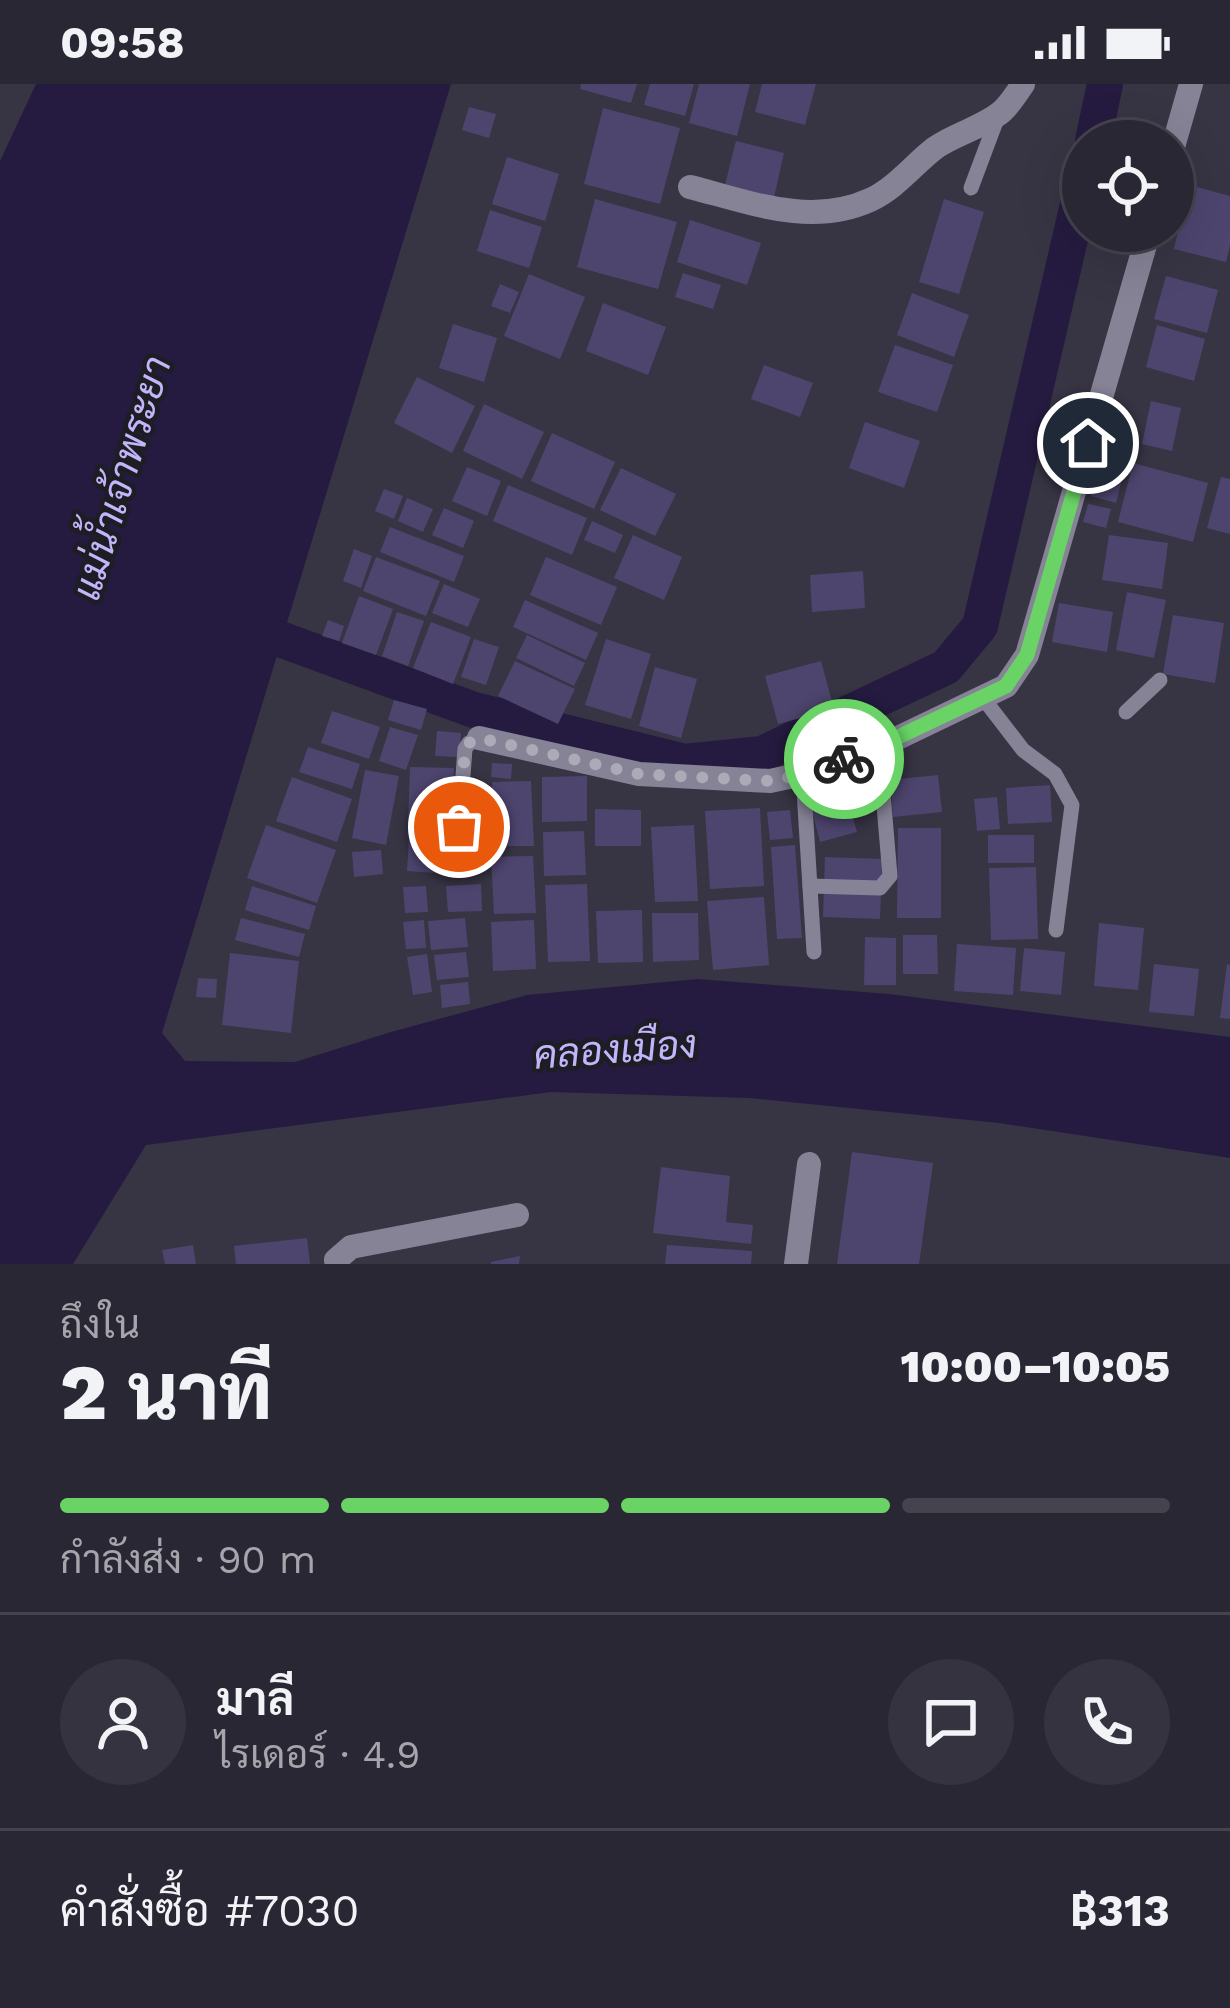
<!DOCTYPE html>
<html lang="th">
<meta charset="utf-8">
<style>
:root{--surface:#292733;--page:#35333f;--text:#f1f3f6;--muted:#a5a5ac;--line:#45444e;--accent:#69d465}
body{margin:0;font-family:"Work Sans",Sarabun,sans-serif;background:var(--page);color:var(--text);height:100vh;display:flex;flex-direction:column;font-size:45px;white-space:nowrap}
*{box-sizing:border-box;margin:0}
p{font-size:39px;color:var(--muted)}
.icon{flex:none;width:66px;height:66px;fill:none;stroke:currentColor;stroke-width:2;stroke-linecap:round;stroke-linejoin:round}
.map{position:relative;height:1180px;overflow:hidden}
.panel{display:flex;flex-direction:column;background:var(--surface);flex:1}
.panel>*{flex:none}
.buttons{position:absolute;left:1062px;top:36px;display:grid;gap:24px}
.buttons a{display:grid;place-items:center;width:132px;height:132px;border-radius:50%;background:var(--surface);box-shadow:0 12px 48px #0002,0 0 0 3px var(--line);font-size:60px}
.pin{position:absolute;display:grid;place-items:center;width:102px;height:102px;color:#fff;margin:-51px;border:6px solid #fff;border-radius:50%;box-shadow:0 3px 12px #0007}
.courier{position:absolute;display:grid;place-items:center;width:120px;height:120px;margin:-60px;border:9px solid #69d465;border-radius:50%;background:#fff;color:#222;box-shadow:0 3px 15px #0007}
.summary em{font-style:normal;font-weight:800}
.summary div{display:flex;flex-direction:column-reverse}
.summary{display:flex;align-items:center;justify-content:space-between;height:204px;padding:0 60px}
h1{font-size:78px;font-weight:800;line-height:90px}
.bar{display:grid;grid-template-columns:repeat(4,1fr);gap:18px 12px;align-content:center;height:144px;padding:0 60px}
.bar i{height:15px;border-radius:9px;background:var(--line)}
.bar .on{background:var(--accent)}
.bar p{grid-column:span 4}
.line{display:flex;align-items:center;gap:30px;padding:0 60px;border-top:3px solid var(--line)}
.line div{flex:1}
.round{display:grid;place-items:center;flex:none;width:126px;height:126px;border-radius:63px;background:var(--page)}
.status{display:flex;justify-content:space-between;align-items:center;height:84px;padding:0 60px;background:var(--surface);direction:ltr}
.status svg{height:33px;fill:currentColor}
.map>svg:first-child{display:block}
.water{fill:#251b40}
.lines{fill:none;stroke-linecap:round;stroke-linejoin:round}
.canal{stroke:#251b40;stroke-width:36}
.building{fill:#4e456f}
.lane{stroke:#868397;stroke-width:15}
.street{stroke:#868397;stroke-width:24}
.done{stroke:#abaab6;stroke-width:12;stroke-dasharray:0 21.6}
.route{stroke:#69d465;stroke-width:15}
.labels{text-anchor:middle;stroke-width:9;stroke-linejoin:round;paint-order:stroke}
.water-label{font-size:39px;font-style:italic;fill:#c2b5fb;stroke:#1e1d24}
</style>
<div class="status"><b>09:58</b><svg viewBox="0 0 49 12"><path d="M0 12V9h3v3zM5 12V6h3v6zM10 12V3h3v9zM15 12V0h3v12zM26 1h20v11H26zM47 4h2v5h-2z"/></svg></div>
<div class="map">
<svg width="1230" height="1180" viewBox="0 0 1230 1180">
<rect width="100%" height="100%" fill="#373444"/>
<polygon class="water" points="36,0 451,0 162,949 185,977 295,978 391,948 527,911 698,895 889,910 1230,953 1230,1074 999,1039 749,1014 551,1008 146,1061 73,1180 0,1180 0,77"/>
<g class="lines">
<g class="canal">
<polyline points="1093,57 1105,0"/>
<polyline points="239,540 474,626 685,678 762,670 946,583 980,542 1083,99"/>
</g>
</g>
<g class="building">
<polygon points="581,0 637,0 631,19 580,5"/>
<polygon points="650,0 694,0 685,32 644,21"/>
<polygon points="699,0 750,0 737,52 689,39"/>
<polygon points="762,0 816,0 805,41 755,28"/>
<polygon points="469,23 496,30 489,54 462,46"/>
<polygon points="603,24 680,44 660,120 584,100"/>
<polygon points="736,57 784,69 773,118 724,105"/>
<polygon points="507,73 559,90 545,137 492,120"/>
<polygon points="1189,101 1230,112 1230,161 1226,178 1174,165"/>
<polygon points="595,115 677,138 658,205 577,183"/>
<polygon points="944,115 984,128 959,210 919,198"/>
<polygon points="490,126 542,143 529,184 477,167"/>
<polygon points="690,136 761,159 747,201 677,178"/>
<polygon points="683,189 721,201 713,225 675,213"/>
<polygon points="529,190 585,213 560,275 504,252"/>
<polygon points="1166,192 1218,206 1207,249 1154,235"/>
<polygon points="500,200 519,208 510,229 491,222"/>
<polygon points="912,209 969,231 954,273 897,251"/>
<polygon points="603,219 666,243 648,291 586,267"/>
<polygon points="453,240 497,254 484,298 439,284"/>
<polygon points="1157,241 1205,255 1194,297 1146,283"/>
<polygon points="895,261 953,281 937,328 878,308"/>
<polygon points="764,281 813,299 800,333 751,315"/>
<polygon points="417,293 475,322 452,369 394,339"/>
<polygon points="1151,317 1181,324 1172,367 1142,360"/>
<polygon points="484,320 544,348 522,395 463,367"/>
<polygon points="865,338 920,357 904,404 849,384"/>
<polygon points="552,349 615,378 594,425 531,397"/>
<polygon points="1133,379 1208,399 1193,458 1118,438"/>
<polygon points="467,383 501,397 487,432 452,417"/>
<polygon points="621,384 676,410 655,452 600,426"/>
<polygon points="1098,385 1123,391 1116,419 1091,412"/>
<polygon points="1221,393 1230,395 1230,450 1207,444"/>
<polygon points="508,401 587,434 572,471 493,437"/>
<polygon points="384,405 403,412 394,435 375,427"/>
<polygon points="407,414 433,425 423,448 398,437"/>
<polygon points="1088,420 1111,425 1106,444 1083,438"/>
<polygon points="444,424 474,437 463,464 432,451"/>
<polygon points="592,437 623,451 615,469 584,456"/>
<polygon points="390,443 464,472 454,498 380,468"/>
<polygon points="633,451 682,473 664,516 614,494"/>
<polygon points="1109,451 1168,459 1162,505 1102,496"/>
<polygon points="354,465 372,472 361,504 343,497"/>
<polygon points="376,473 440,497 426,532 363,507"/>
<polygon points="546,473 617,503 601,541 530,511"/>
<polygon points="863,487 865,524 812,528 810,491"/>
<polygon points="444,500 480,515 468,543 432,529"/>
<polygon points="1127,508 1166,516 1154,574 1116,566"/>
<polygon points="359,512 393,525 376,571 342,559"/>
<polygon points="525,516 598,549 586,576 513,543"/>
<polygon points="1059,519 1113,528 1107,568 1052,558"/>
<polygon points="397,528 424,537 408,582 382,572"/>
<polygon points="1173,531 1224,539 1215,599 1163,590"/>
<polygon points="328,536 344,542 339,557 322,552"/>
<polygon points="431,538 471,553 453,600 413,584"/>
<polygon points="527,551 585,579 574,602 516,574"/>
<polygon points="474,555 499,563 486,601 461,593"/>
<polygon points="606,555 651,570 631,635 585,621"/>
<polygon points="515,577 575,605 558,640 498,612"/>
<polygon points="821,577 834,625 778,640 765,592"/>
<polygon points="655,583 697,595 681,654 639,642"/>
<polygon points="394,616 427,625 421,646 388,636"/>
<polygon points="332,627 380,643 369,675 321,659"/>
<polygon points="390,643 418,651 406,686 379,677"/>
<polygon points="437,647 461,649 459,673 435,672"/>
<polygon points="308,663 360,680 352,705 299,688"/>
<polygon points="492,679 512,680 511,695 491,693"/>
<polygon points="410,683 454,684 452,744 408,742"/>
<polygon points="365,686 399,692 386,761 352,754"/>
<polygon points="938,691 942,728 893,733 890,696"/>
<polygon points="587,692 587,737 542,738 542,693"/>
<polygon points="292,693 352,715 337,758 276,737"/>
<polygon points="531,697 534,762 494,762 492,698"/>
<polygon points="843,697 857,748 820,758 807,707"/>
<polygon points="1050,701 1052,738 1008,740 1006,704"/>
<polygon points="997,713 1000,745 977,747 974,715"/>
<polygon points="760,724 764,802 710,805 705,727"/>
<polygon points="595,725 641,726 641,762 595,762"/>
<polygon points="790,726 793,754 770,756 767,728"/>
<polygon points="266,741 336,766 317,819 247,794"/>
<polygon points="694,741 698,817 655,818 651,743"/>
<polygon points="898,744 941,744 941,834 897,834"/>
<polygon points="584,747 586,791 544,792 543,748"/>
<rect x="988" y="751" width="46" height="28"/>
<polygon points="409,755 452,757 450,790 407,787"/>
<polygon points="795,761 802,854 777,855 771,763"/>
<polygon points="381,766 383,790 354,793 352,768"/>
<polygon points="533,772 536,829 494,830 491,773"/>
<polygon points="825,773 882,775 880,835 823,833"/>
<polygon points="1036,783 1038,855 991,856 989,784"/>
<polygon points="481,800 482,827 448,828 446,802"/>
<polygon points="587,800 590,877 548,878 545,801"/>
<polygon points="252,802 316,822 309,846 245,826"/>
<polygon points="426,802 428,828 405,829 403,803"/>
<polygon points="764,813 769,881 713,886 707,817"/>
<polygon points="642,826 643,878 598,879 596,827"/>
<polygon points="652,829 698,829 699,876 653,878"/>
<polygon points="241,834 305,850 299,873 235,856"/>
<polygon points="465,834 468,863 431,866 428,837"/>
<polygon points="424,836 426,864 406,865 403,838"/>
<polygon points="534,836 536,885 493,887 491,838"/>
<polygon points="1099,839 1144,844 1138,906 1094,902"/>
<polygon points="903,851 937,851 938,890 903,890"/>
<polygon points="865,853 896,854 896,901 864,901"/>
<polygon points="957,860 1016,864 1013,911 954,907"/>
<polygon points="1024,864 1065,868 1061,911 1020,907"/>
<polygon points="466,868 469,893 437,896 434,871"/>
<polygon points="230,869 299,877 291,949 222,941"/>
<polygon points="427,870 432,908 413,911 407,873"/>
<polygon points="1154,880 1199,885 1194,932 1149,928"/>
<polygon points="1227,880 1230,881 1230,935 1220,934"/>
<polygon points="198,894 217,895 216,914 196,913"/>
<polygon points="468,898 470,920 442,924 440,901"/>
<polygon points="852,1068 933,1079 919,1180 837,1180"/>
<polygon points="661,1083 730,1092 726,1138 753,1141 751,1160 653,1149"/>
<polygon points="307,1154 310,1180 236,1180 234,1162"/>
<polygon points="193,1161 196,1180 165,1180 162,1166"/>
<polygon points="667,1161 752,1167 751,1180 665,1180"/>
<polygon points="520,1172 519,1180 491,1180 491,1178"/>
</g>
<g class="lines">
<g class="lane">
<polyline points="971,104 998,32"/>
<polyline points="983,614 1023,666 1055,690 1072,721 1056,846"/>
<polyline points="1126,628 1160,596"/>
<polyline points="803,690 814,868"/>
<polyline points="456,782 465,665 469,659 479,654"/>
<polyline points="810,802 880,804 890,792 879,663"/>
</g>
<g class="street">
<polyline points="1173,63 1191,0"/>
<path d="M690 103C749 118 811 143 870 116 896 104 913 81 935 64 955 50 981 44 1000 29 1009 22 1017 9 1023 0"/>
<polyline points="479,654 639,690 770,697 803,690 879,663 1006,602 1027,571 1149,147"/>
<polyline points="337,1180 336,1176 351,1163 517,1131"/>
<polyline points="796,1180 809,1080"/>
</g>
</g>
<g class="lines">
<polyline class="done" points="459,743 465,665 469,659 479,654 639,690 770,697 803,690 844,675"/>
<polyline class="route" points="844,675 879,662 1006,602 1027,571 1088,359"/>
</g>
<g class="labels">
<g class="water-label">
<text transform="translate(121 394) rotate(-73)" y="14">แม่น้ำเจ้าพระยา</text>
<text transform="translate(615 965) rotate(-4)" y="14">คลองเมือง</text>
</g>
</g>
</svg>
<div class="buttons">
<a><svg class="icon" aria-label="locate" viewBox="0 0 24 24"><circle cx="12" cy="12" r="6"/><path d="M12 2v4M12 18v4M2 12h4M18 12h4"/></svg></a>
</div>
<div class="pin" style="left:459px;top:743px;background:#ea580c"><svg class="icon" aria-label="bag" viewBox="0 0 24 24"><path d="M5 8h14l-1 12H6zM9 8a3 3 0 0 1 6 0"/></svg></div>
<div class="pin" style="left:1088px;top:359px;background:#1f2937"><svg class="icon" aria-label="home" viewBox="0 0 24 24"><path d="M3 11l9-7 9 7M6 9v11h12V9"/></svg></div>
<div class="courier" style="left:844px;top:675px"><svg class="icon" aria-label="bike" viewBox="0 0 24 24"><circle cx="6" cy="16" r="4"/><circle cx="18" cy="16" r="4"/><path d="M6 16l4-8h5l3 8M10 8l3 8H6M13 5h3"/></svg></div>
</div>
<section class="panel">
<div class="summary"><div><h1>2 นาที</h1><p>ถึงใน</p></div><em>10:00–10:05</em></div>
<div class="bar"><i class="on"></i><i class="on"></i><i class="on"></i><i></i><p>กำลังส่ง · 90 m</p></div>
<div class="line" style="height:216px"><a class="round"><svg class="icon" aria-label="person" viewBox="0 0 24 24"><circle cx="12" cy="8" r="4"/><path d="M4 21q1-7 8-7t8 7"/></svg></a><div><b>มาลี</b><p>ไรเดอร์ · 4.9</p></div><a class="round"><svg class="icon" aria-label="chat" viewBox="0 0 24 24"><path d="M4 5h16v11H9l-5 4z"/></svg></a><a class="round"><svg class="icon" aria-label="phone" viewBox="0 0 24 24"><path d="M5 4h4l2 5-3 2q2 4 5 5l2-3 5 2v4C11 20 4 13 5 4z"/></svg></a></div>
<div class="line" style="height:156px"><div>คำสั่งซื้อ #7030</div><b>฿313</b></div>
</section>
